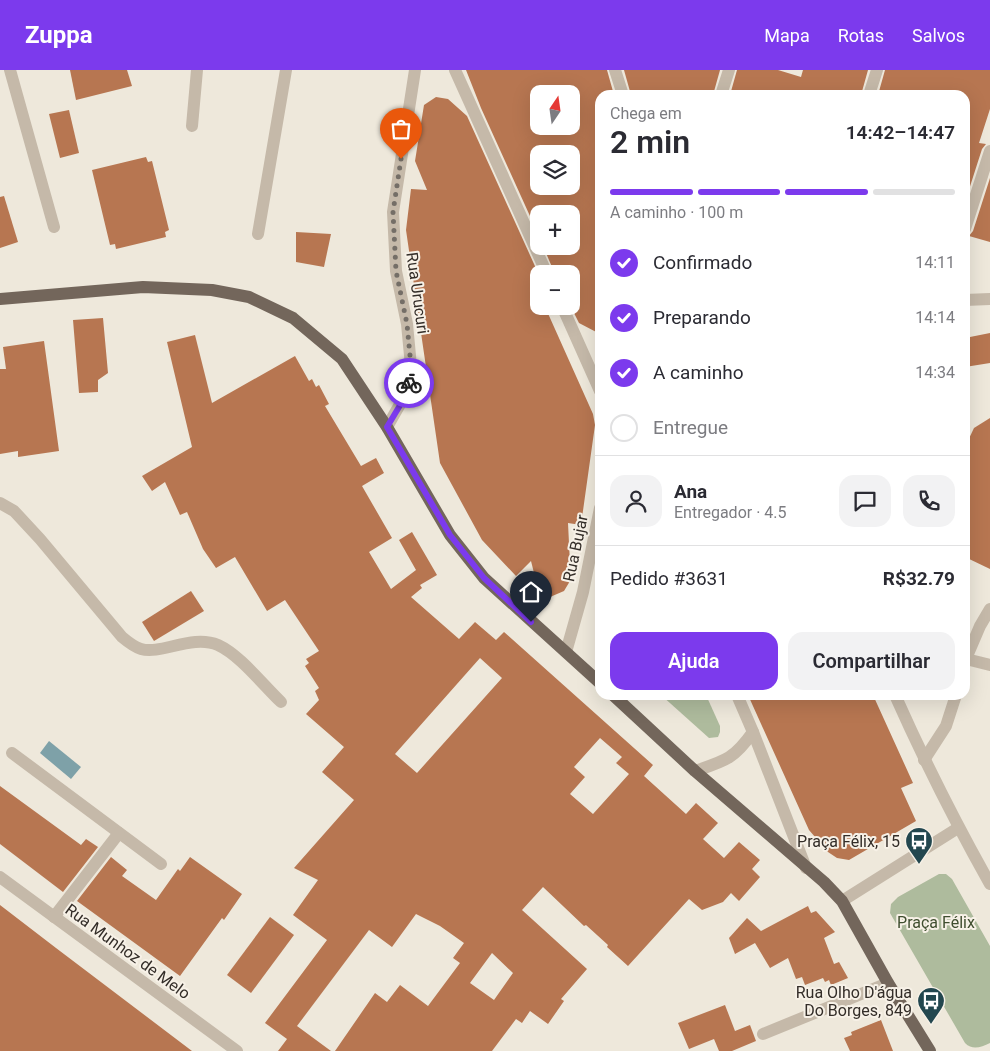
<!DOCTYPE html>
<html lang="pt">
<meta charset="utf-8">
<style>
:root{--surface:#fff;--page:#f2f2f3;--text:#2b2b33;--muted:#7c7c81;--line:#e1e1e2;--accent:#7c3aed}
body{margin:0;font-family:Roboto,sans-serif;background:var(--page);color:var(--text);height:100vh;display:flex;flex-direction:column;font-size:19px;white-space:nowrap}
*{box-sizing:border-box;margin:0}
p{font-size:16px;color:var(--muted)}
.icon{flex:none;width:28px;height:28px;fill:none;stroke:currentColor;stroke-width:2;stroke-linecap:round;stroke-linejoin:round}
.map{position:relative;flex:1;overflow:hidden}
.sheet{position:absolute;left:595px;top:20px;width:375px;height:610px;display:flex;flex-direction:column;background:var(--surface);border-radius:15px;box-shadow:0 5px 20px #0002}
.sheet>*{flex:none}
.needle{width:32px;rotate:13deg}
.buttons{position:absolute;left:530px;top:15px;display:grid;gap:10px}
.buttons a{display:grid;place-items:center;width:50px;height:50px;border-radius:10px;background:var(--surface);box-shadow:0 5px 20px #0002;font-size:25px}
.pin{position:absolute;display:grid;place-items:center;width:42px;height:42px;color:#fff;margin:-51px -21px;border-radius:50% 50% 50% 0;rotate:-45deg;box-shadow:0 0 5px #0007}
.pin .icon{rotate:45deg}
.courier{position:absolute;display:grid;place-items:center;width:50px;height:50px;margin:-25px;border:4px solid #7c3aed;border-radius:50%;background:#fff;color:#222;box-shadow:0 1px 6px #0007}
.summary em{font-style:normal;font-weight:600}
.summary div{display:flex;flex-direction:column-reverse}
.summary{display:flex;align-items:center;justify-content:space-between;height:85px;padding:0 15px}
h1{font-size:32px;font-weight:600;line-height:38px}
.bar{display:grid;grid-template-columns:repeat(4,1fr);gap:8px 5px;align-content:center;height:60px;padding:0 15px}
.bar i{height:6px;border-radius:4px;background:var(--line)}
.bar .current{background:var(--accent)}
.bar p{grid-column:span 4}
.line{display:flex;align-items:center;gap:12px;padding:0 15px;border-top:1px solid var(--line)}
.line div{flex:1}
.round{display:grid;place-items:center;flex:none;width:52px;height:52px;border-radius:15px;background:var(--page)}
ol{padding:0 15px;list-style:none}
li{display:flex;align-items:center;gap:15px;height:55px}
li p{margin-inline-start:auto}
li .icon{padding:5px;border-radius:50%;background:var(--accent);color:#fff;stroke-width:4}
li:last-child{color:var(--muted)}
li i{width:28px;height:28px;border:2px solid var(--line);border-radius:50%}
.action{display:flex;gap:10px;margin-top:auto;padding:10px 15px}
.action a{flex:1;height:58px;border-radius:15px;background:var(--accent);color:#fff;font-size:20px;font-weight:600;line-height:58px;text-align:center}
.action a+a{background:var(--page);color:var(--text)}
header{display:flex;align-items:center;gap:30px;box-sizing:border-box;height:70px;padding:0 25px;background:var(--accent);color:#fff}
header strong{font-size:24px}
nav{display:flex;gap:28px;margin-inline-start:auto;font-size:18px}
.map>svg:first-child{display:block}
.green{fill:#aebb9d}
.water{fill:#7ea1a8}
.building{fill:#b77651;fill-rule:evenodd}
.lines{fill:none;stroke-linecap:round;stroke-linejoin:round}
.minor{stroke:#c5b9a9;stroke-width:12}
.major{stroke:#73665b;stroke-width:12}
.done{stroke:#746e67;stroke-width:5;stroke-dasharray:0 9}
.route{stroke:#7c3aed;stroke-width:6}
.labels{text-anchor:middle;stroke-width:4;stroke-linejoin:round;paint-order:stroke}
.street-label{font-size:16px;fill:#332d28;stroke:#f7f1e7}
.poi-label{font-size:16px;fill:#332d28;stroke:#f7f1e7;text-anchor:end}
.park-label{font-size:16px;fill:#3f4e2f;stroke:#f7f1e7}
</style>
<header>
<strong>Zuppa</strong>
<nav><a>Mapa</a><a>Rotas</a><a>Salvos</a></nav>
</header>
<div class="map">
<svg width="990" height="981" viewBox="0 0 990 981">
<rect width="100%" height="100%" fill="#eee8db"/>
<g class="green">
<polygon points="661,625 706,625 720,656 720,662 718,667 709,668"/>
<path d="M939 804H946L952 809 990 876V973C981 977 973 981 965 973L890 843 891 834 898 827Z"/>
</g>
<polygon class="water" points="49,671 81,697 71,709 40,683"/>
<g class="building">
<polygon points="70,0 127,0 132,16 76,30"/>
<path d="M466 0H607L614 25H600V264L579 253 571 237V204H555L543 176H571V144H539V166L481 38ZM539 24H571V56H539ZM539 84H571V116H539Z"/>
<polygon points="624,0 720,0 713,25 631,25"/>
<polygon points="737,0 778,0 801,7 803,0 868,0 861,25 820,25 805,20 803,25 781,25 765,20 764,23 756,21 755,25 730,25"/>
<polygon points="885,0 990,0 990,39 979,73 986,74 982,79 965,132 965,25 914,25 897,20 896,25 878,25"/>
<polygon points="436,27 448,29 467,46 539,205 539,242 546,239 593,344 595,355 581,455 568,453 570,494 575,494 573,506 564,521 550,527 540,527 531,491 516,506 482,470 440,393 406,160 411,119 427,120 415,91 424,35"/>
<polygon points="69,40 79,83 60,88 49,44"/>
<polygon points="146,87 148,92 152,91 169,160 165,162 166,167 116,179 115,174 110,175 92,100"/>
<polygon points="990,108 990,172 969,166 973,161"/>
<polygon points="4,126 18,172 0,178 0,127"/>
<polygon points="296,162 331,164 324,197 296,192"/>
<polygon points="103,248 108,303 98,310 98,322 79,323 73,250"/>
<polygon points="990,263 990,293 965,297 965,268"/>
<path d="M195 265 212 333 295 286 309 311 312 309 316 317 319 315 329 334 325 336 361 396 376 388 384 403 362 416 392 468 369 482 391 519 416 500 399 470 412 462 437 505 420 515 422 518 411 527 459 569 475 552 496 570 504 562 653 695 644 706 686 744 696 733 718 753 703 769 724 788 739 772 760 790 752 799 760 807 739 831 731 823 723 832 702 840 689 829 628 896 607 877 608 875 586 855 584 856 543 817 522 840 587 899 561 929 564 931 548 954 530 941 522 953 516 949 492 981H335L375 923 387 932 400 915 428 936 460 893 453 888 464 873 440 856 416 844 392 877 369 860 297 956 331 981H278L287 969 265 953 327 870 293 845 318 810 294 798 354 730 322 702 344 677 306 644 319 630 315 621 319 618 305 596 309 593 306 589 319 581 285 530 267 541 235 487 216 498 203 479 187 442 180 445 165 412 152 421 142 406 192 377 167 272ZM480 588 502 608 417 703 395 684ZM600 668 622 687 616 693 629 704 593 744 570 724 585 707 574 697ZM492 883 513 903 494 930 470 913Z"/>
<polygon points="44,271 59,381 18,387 18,381 0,384 0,299 6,299 3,277"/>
<polygon points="990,348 990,499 965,487 965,377 974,358"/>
<polygon points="191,521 204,541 154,571 142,552"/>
<polygon points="748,625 873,625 913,713 901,718 916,751 849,790 837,788 828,782 809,760"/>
<polygon points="0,716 81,775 86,769 98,777 63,822 0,774"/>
<polygon points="111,787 127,800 122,806 156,830 178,799 180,801 190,787 242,824 224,850 222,848 180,906 77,831"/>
<polygon points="0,835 56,878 192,981 0,981"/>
<polygon points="808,836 811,843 816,841 835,862 824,868 834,894 839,892 848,908 831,915 829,910 825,912 823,908 805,915 802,907 796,909 788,888 770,898 755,873 735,884 729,868 747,848 761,861"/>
<polygon points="270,847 294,865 251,923 227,905"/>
<polygon points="725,935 735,961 750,955 756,971 732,981 719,981 714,969 689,979 678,953"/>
<polygon points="881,950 893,981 850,981 844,968 852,965 851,962"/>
</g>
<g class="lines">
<g class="minor">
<polyline points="10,0 54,157"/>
<polyline points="455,0 547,204"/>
<polyline points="615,0 623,25"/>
<polyline points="721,25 729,0"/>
<polyline points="869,25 877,0"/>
<polyline points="192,56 197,0"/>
<polyline points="965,159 990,81"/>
<polyline points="258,164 286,0"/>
<polyline points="965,230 990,229"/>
<polyline points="562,236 600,321"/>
<polyline points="387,357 407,322 411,296 407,254 396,201 393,142 415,0"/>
<path d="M0 433 14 441 40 469 122 567C128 572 134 577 141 579 161 585 192 564 218 575 240 585 263 615 281 632"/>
<polyline points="566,582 583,522 600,438"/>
<polyline points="966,589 990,595"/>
<polyline points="965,591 980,556 990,539"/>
<polyline points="737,625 753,662 806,798"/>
<path d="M895 625C924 690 955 752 990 814"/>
<polyline points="12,683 161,794"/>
<polyline points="924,690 946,656 956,625"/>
<path d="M695 701C725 691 734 689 753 662"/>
<polyline points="0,807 237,981"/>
<polyline points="842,831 958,758"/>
<polyline points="54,847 119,763"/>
<polyline points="763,964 888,913"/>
</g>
<g class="major">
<polyline points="0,229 143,217 212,220 249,227 293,248 342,289 387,357 450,465 484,508 600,613"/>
<polyline points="613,625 695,701 824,812 842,831 888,913 930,981"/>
</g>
</g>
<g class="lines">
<polyline class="done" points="401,89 393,142 396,201 407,254 411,296 409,313"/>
<polyline class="route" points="409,313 408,322 387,357 450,465 484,508 531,552"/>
</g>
<defs>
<symbol id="bus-pin" viewBox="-11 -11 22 30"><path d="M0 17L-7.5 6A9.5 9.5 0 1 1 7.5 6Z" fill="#23474f" stroke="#f7f1e7"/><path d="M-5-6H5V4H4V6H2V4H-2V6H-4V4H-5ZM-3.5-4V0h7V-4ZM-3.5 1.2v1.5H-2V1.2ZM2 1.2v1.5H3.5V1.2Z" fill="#fff"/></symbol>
</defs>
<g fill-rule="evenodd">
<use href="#bus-pin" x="903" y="755" width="32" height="43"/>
<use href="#bus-pin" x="915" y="915" width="32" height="43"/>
</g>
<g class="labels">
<g class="street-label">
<text transform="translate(418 223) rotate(82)" y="6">Rua Urucuri</text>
<text transform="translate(575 478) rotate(-78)" y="6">Rua Bujar</text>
<text transform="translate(128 881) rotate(36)" y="6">Rua Munhoz de Melo</text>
</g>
<g class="poi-label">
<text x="900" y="777">Praça Félix, 15</text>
<text x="912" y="928">Rua Olho D'água<tspan x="912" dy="18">Do Borges, 849</tspan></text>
</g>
<g class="park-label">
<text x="936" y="858">Praça Félix</text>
</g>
</g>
</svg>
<div class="buttons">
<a><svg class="needle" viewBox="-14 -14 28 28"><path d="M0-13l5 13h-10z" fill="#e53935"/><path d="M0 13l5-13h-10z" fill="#7c7c81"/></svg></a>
<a><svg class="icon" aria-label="layers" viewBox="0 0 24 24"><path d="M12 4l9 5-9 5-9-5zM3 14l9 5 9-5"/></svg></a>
<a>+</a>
<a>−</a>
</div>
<div class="pin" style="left:401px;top:89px;background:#ea580c"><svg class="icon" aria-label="bag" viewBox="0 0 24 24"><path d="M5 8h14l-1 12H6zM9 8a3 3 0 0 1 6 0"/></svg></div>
<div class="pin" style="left:531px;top:552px;background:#1f2937"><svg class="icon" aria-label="home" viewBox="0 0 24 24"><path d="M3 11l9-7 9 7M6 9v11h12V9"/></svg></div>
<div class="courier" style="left:409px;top:313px"><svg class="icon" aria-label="bike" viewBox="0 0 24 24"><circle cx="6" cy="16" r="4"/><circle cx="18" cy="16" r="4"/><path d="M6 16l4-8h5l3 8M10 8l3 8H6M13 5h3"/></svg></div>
<section class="sheet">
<div class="summary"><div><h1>2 min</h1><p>Chega em</p></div><em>14:42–14:47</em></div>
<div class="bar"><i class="current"></i><i class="current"></i><i class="current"></i><i></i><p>A caminho · 100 m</p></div>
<ol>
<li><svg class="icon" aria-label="check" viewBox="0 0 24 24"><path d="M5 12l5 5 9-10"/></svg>Confirmado<p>14:11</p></li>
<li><svg class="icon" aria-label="check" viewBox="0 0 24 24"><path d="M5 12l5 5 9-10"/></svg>Preparando<p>14:14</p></li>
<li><svg class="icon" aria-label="check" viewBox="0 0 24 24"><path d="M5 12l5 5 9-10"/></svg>A caminho<p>14:34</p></li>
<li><i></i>Entregue</li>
</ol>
<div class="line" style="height:90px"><a class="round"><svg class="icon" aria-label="person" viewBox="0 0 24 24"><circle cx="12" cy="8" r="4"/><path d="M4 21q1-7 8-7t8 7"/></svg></a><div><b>Ana</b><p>Entregador · 4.5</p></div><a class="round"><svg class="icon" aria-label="chat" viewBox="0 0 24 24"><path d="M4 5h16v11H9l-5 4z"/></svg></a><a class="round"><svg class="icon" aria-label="phone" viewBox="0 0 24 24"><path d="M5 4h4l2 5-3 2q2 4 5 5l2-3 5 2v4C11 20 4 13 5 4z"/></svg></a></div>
<div class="line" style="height:65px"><div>Pedido #3631</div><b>R$32.79</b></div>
<div class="action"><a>Ajuda</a><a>Compartilhar</a></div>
</section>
</div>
